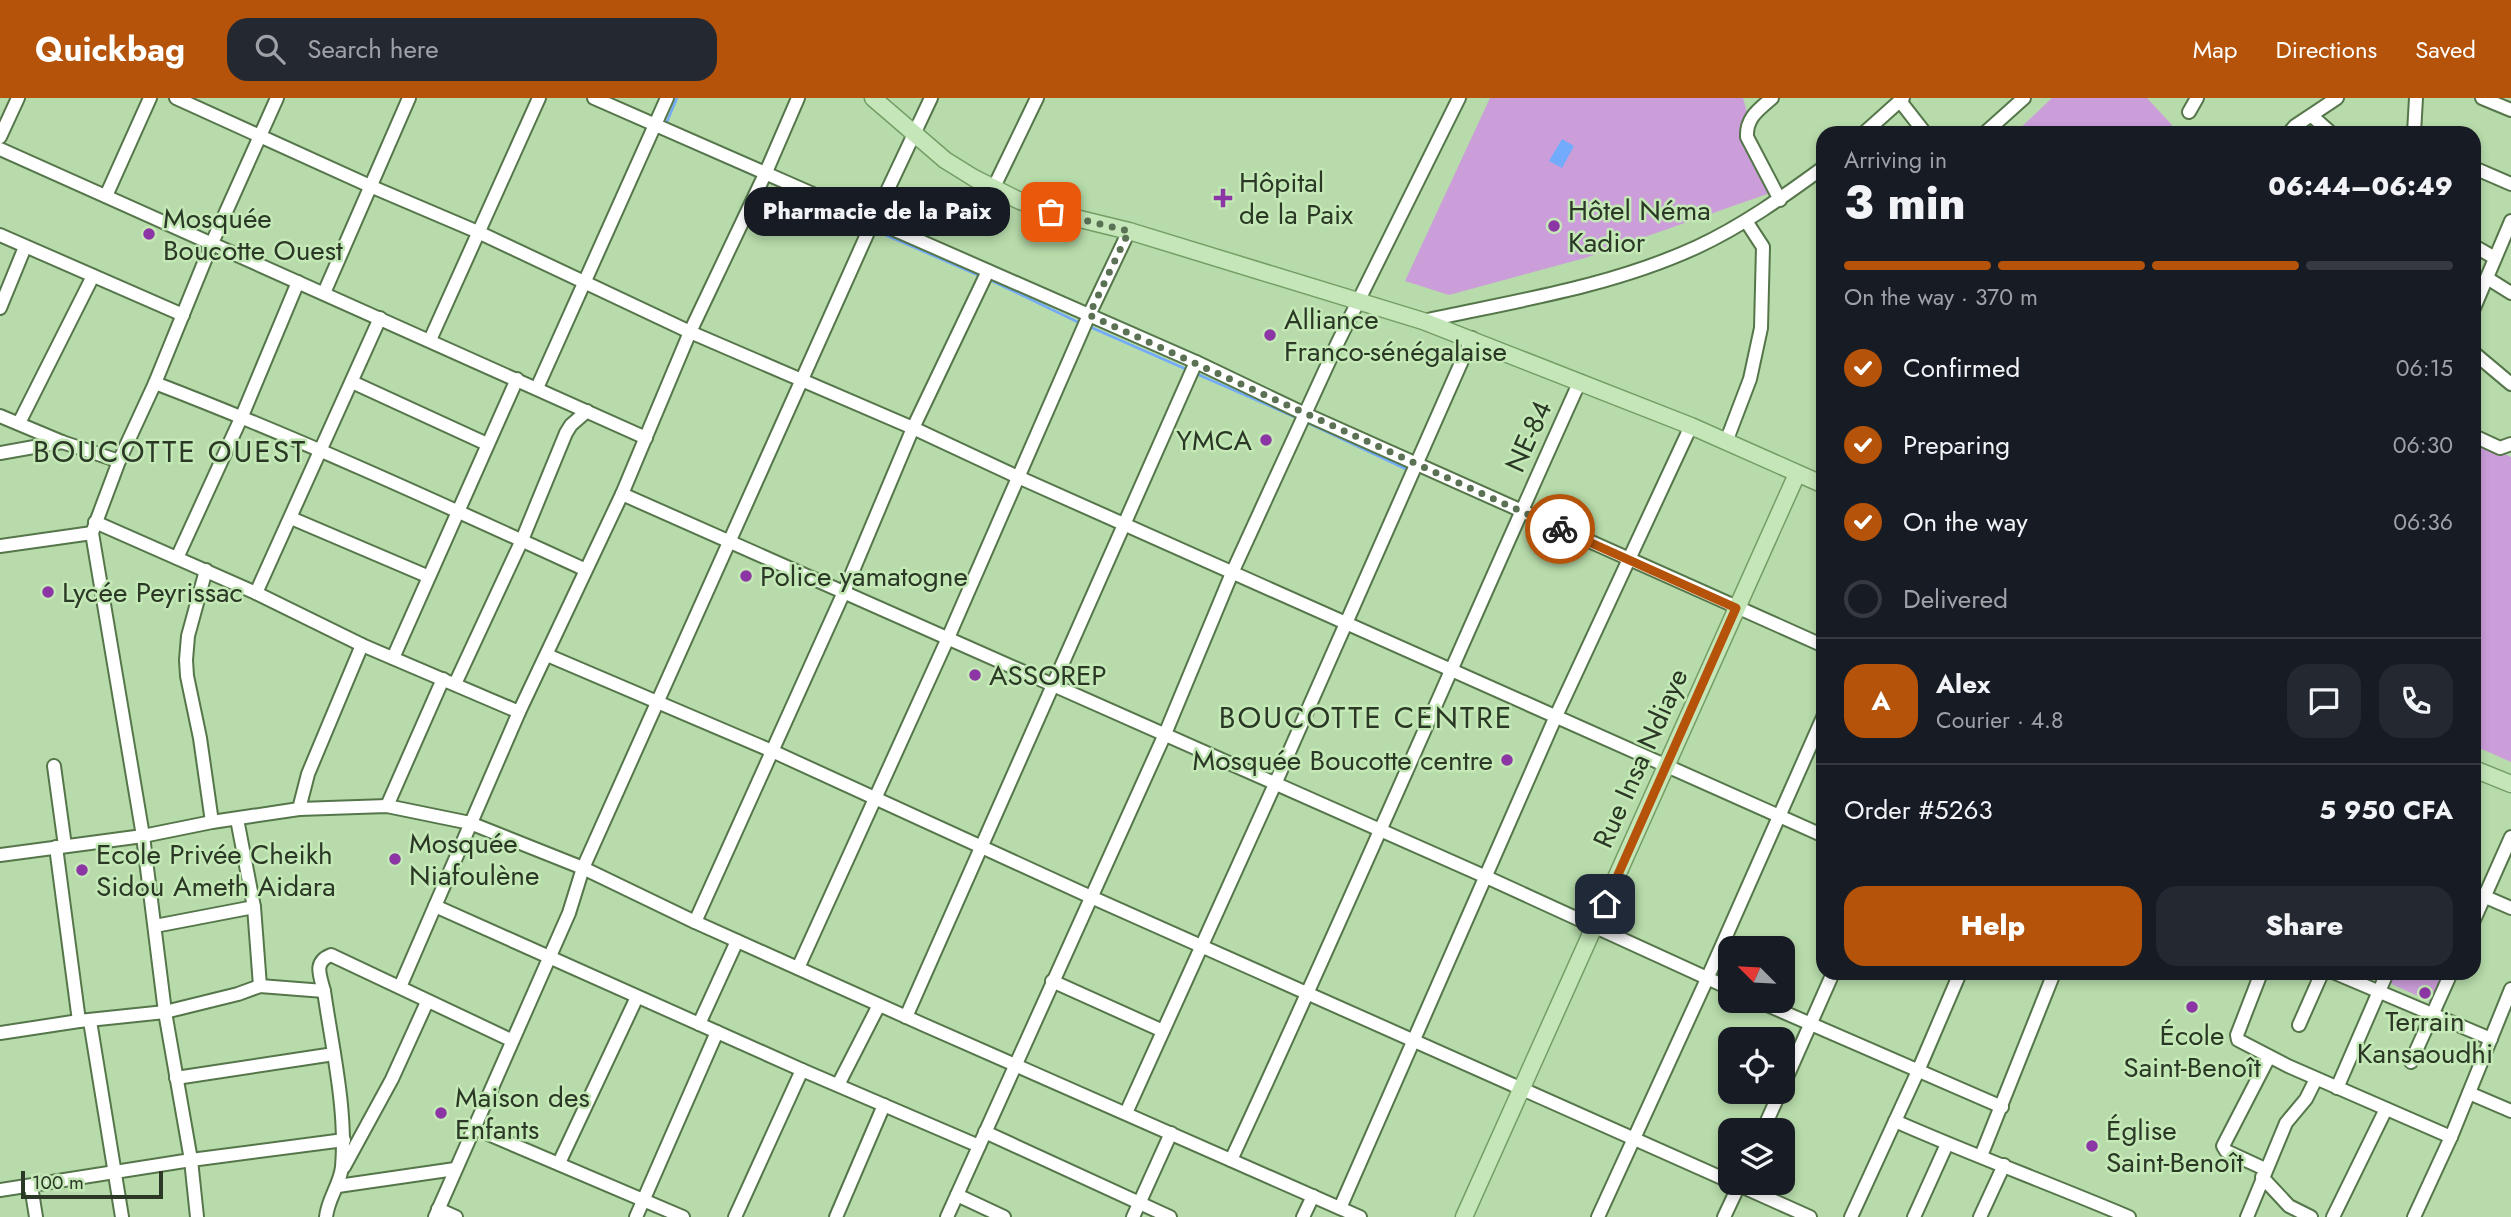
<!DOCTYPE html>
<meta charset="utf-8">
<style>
:root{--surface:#171b24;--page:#242831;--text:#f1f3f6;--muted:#9ea1a6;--line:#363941;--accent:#b45309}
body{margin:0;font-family:Jost,sans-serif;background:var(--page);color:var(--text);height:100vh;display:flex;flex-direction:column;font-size:26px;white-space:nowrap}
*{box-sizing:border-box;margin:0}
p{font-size:23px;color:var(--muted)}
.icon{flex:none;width:38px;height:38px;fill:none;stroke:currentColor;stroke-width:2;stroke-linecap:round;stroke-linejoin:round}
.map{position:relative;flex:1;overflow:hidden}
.details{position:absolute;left:1816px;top:28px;width:665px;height:854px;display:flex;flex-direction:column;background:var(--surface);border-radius:21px;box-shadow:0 4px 10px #0003}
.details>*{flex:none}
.needle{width:46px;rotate:294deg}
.fabs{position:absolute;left:1718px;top:838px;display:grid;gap:14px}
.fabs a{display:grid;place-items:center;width:77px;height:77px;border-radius:14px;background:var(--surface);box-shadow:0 4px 10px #0003;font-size:35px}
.scale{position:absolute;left:21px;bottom:18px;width:142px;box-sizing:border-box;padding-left:7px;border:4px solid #2a3825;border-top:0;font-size:19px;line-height:24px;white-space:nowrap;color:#2a3825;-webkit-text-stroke:5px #c4e9b7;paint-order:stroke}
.pin{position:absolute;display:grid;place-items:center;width:60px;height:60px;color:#fff;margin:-30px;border-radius:14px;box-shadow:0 4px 10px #0006}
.courier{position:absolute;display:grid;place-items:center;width:70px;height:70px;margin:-35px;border:5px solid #b45309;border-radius:50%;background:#fff;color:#222;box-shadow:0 2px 9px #0007}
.bubble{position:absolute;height:49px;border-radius:21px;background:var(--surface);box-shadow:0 4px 10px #0003;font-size:23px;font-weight:800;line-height:49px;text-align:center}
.summary em{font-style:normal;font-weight:800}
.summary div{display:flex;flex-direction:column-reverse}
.summary{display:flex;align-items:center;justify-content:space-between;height:119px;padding:0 28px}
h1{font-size:46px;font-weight:800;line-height:52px}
.bar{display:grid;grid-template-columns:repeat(4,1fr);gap:10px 7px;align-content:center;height:84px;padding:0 28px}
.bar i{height:9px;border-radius:5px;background:var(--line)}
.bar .selected{background:var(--accent)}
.bar p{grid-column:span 4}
.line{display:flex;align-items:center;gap:18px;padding:0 28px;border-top:2px solid var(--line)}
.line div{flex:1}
.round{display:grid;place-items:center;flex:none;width:74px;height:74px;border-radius:21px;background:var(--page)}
ol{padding:0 28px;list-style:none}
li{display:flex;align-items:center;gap:21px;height:77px}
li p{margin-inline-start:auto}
li .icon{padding:7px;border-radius:50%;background:var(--accent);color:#fff;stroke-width:4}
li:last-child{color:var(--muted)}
li i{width:38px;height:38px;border:4px solid var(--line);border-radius:50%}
.cta{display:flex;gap:14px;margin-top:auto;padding:14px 28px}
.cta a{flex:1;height:80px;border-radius:21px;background:var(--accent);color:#fff;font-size:28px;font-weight:800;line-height:80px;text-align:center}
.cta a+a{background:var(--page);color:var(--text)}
header{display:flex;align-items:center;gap:42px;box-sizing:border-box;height:98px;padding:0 35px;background:var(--accent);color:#fff}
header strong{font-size:33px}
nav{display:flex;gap:38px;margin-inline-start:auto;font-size:24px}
.search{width:490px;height:63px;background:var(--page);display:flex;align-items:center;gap:18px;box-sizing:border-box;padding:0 24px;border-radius:21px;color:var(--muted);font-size:26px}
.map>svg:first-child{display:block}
.green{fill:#cb9eda}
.water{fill:#73abfc}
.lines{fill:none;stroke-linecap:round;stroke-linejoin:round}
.stream{stroke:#73abfc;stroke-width:2.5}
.minor-casing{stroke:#55764a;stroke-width:16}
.major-casing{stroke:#749e65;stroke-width:19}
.minor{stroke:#fff;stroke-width:12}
.major{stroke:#c4e6b8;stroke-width:16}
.done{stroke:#5b7154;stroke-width:7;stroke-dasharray:0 12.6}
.route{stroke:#b45309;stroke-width:9}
.poi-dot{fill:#8b36a4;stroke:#c4e9b7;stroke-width:2.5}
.labels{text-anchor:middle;stroke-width:5;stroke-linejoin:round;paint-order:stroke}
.poi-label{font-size:28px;fill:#2a3825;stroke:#c4e9b7;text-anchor:start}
.street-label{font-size:28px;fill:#2a3825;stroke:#c4e9b7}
.neighbourhood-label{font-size:30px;letter-spacing:2px;fill:#2a3825;stroke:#c4e9b7}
</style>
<header>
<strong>Quickbag</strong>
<div class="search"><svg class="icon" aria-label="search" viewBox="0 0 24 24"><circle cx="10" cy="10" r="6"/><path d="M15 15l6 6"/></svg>Search here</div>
<nav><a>Map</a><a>Directions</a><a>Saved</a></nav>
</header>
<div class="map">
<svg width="2511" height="1119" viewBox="0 0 2511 1119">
<rect width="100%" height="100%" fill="#b7dbaa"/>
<g class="green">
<polygon points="1490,0 1743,0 1770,95 1585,160 1449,197 1405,183"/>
<polygon points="2052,0 2147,0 2172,27 2164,35 2015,35"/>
<polygon points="2475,342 2511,359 2511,664 2475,648"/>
<polygon points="2393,875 2447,875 2434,905 2389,885"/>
</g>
<polygon class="water" points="1562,41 1574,48 1562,70 1549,63"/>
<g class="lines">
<g class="stream">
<polyline points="666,26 677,0"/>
<polyline points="686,47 760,80"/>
<polyline points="766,82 865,128"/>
<polyline points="874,132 980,178"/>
<polyline points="990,182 1082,226"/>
<polyline points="1088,228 1188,272"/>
<polyline points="1197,276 1297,320"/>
<polyline points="1306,324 1408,372"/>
</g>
<defs>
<g id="minor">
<polyline points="176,0 370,88 478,134 690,234 913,330 1018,379 1824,738"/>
<polyline points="594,0 1196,264 1305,316 1824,548"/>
<path d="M1772 0C1758 12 1746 20 1747 39L1780 102"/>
<polyline points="2482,0 2511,12"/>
<polyline points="1900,3 1925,35"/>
<polyline points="2189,14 2197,0"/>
<polyline points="2312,18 2331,35"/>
<polyline points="1864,35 1903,0"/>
<polyline points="1985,35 2024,0"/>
<polyline points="2289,35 2295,28 2337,0"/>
<polyline points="2414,35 2416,0"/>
<polyline points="0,39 18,0"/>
<polyline points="0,51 646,340"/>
<polyline points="2474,70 2511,86"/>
<polyline points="993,91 1037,0"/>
<polyline points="106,98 150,0"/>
<polyline points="0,137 183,217"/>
<polyline points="2474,148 2495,160"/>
<polyline points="2487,180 2511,195"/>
<polyline points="324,195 409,0"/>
<polyline points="0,210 25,149"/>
<polyline points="2474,210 2511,123"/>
<path d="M1423 223C1515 203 1610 189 1697 149 1742 128 1783 99 1824 69"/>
<polyline points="430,242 539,0"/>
<polyline points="2474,255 2511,286"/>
<polyline points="352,284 487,346"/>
<path d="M155 285C301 341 442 406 584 471"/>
<polyline points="537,290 667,0"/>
<polyline points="0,318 62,344 119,363"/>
<polyline points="19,325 93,178"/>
<polyline points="2474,338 2500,350 2511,346"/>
<polyline points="1726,344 1750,281 1761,230 1763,149 1746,123"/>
<polyline points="0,355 62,344"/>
<polyline points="622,396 1484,778 1731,891"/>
<polyline points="291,420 427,478"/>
<polyline points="95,424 256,495 362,547 519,614"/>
<polyline points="0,448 92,435"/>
<polyline points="177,460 242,318 298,184"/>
<polyline points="206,472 188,538 186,562 187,578 200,640 212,724"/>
<polyline points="256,495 380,220"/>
<polyline points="547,557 772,653 1091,799 1731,1084"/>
<polyline points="393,560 517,281"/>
<polyline points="455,586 522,442 566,335 571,327 587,313"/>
<polyline points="54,668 65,748"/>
<polyline points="387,708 443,581"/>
<polyline points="299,711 308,676 362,547"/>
<polyline points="237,721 254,809 260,888"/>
<polyline points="56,749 79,923"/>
<polyline points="0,757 143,738 212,724 299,711 387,708 470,725 583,770 695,824 922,926 1360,1119"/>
<polyline points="2474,794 2511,810"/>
<polyline points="435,808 802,972 979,1048"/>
<polyline points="2474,822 2511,739"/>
<polyline points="695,824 844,494 913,330 988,173"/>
<polyline points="155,828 254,809"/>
<polyline points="798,870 948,540 1089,217 1129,133"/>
<polyline points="2261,875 2237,937 2238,942 2288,968 2451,1039"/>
<polyline points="2335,875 2491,941"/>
<polyline points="1052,883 1163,933"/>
<polyline points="400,889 519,614 622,396 690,234 766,74 798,0"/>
<polyline points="1758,903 2002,1009"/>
<polyline points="906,919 1196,264"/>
<polyline points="90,923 122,1119"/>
<polyline points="699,926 737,843"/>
<polyline points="2299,927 2322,875"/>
<polyline points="0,935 79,923 165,914 238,896 260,888 324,893"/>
<polyline points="2411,964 2451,875"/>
<polyline points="176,980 334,956"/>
<polyline points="838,987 879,907"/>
<polyline points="1783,988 1833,875"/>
<polyline points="2337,990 2387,875"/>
<polyline points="2469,995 2511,1013"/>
<polyline points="1126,1015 1275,686 1472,240"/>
<path d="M1895 1023C1972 1057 2051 1086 2129 1119"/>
<polyline points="474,1030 683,1119"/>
<polyline points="1763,1032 1780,994"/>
<polyline points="985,1034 1170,1119"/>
<polyline points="1981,1058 2054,875"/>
<path d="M1231 1062C1351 804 1463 542 1580 283"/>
<polyline points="559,1065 637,899"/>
<polyline points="344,1069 392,981 427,904"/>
<polyline points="2265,1071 2226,1053 2223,1048 2269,959"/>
<polyline points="2262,1079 2289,1108 2311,1119"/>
<polyline points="1734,1085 1810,1119"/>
<polyline points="31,1088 36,1119"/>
<polyline points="338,1088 455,1071"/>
<polyline points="0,1092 191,1062 344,1042"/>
<polyline points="957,1097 1004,1119"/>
<polyline points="1340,1110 1556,618 1691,328"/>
<polyline points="438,1111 456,1119"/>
<polyline points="197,1119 191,1062 165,914 143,738 92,435 119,363 155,285 212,145 277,0"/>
<path d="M326 1119C328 1100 340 1087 342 1069 347 1012 332 949 324 893 320 877 313 864 331 857L511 942"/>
<polyline points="435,1119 569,815 583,770 873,123 931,0"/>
<polyline points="636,1119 717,934"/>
<polyline points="735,1119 802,972"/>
<polyline points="836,1119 884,1007"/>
<polyline points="947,1119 1165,636 1232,475 1337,246 1459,0"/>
<polyline points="1133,1119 1171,1035"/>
<polyline points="1303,1119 1313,1098"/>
<polyline points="1598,1119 1707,881 1824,617"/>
<polyline points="1724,1119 1740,1085"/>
<polyline points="1851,1119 1918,973 1960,875"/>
<polyline points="1914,1119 1947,1046"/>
<polyline points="1980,1119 2004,1067"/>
<polyline points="2247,1119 2286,1025 2306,1001 2316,981"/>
<polyline points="2333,1119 2386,1011"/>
<polyline points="2414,1119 2451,1039 2511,891"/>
</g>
<g id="major">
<polyline points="873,0 945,62 974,80 1020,103 1051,114 1129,133 1423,223 1691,328 1824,387"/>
<polyline points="2474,671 2511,686"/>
<polyline points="1464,1119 1797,376"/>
</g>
</defs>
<use href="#minor" class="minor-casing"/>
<use href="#major" class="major-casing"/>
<use href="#minor" class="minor"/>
<use href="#major" class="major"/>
</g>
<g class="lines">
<polyline class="done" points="1051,114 1129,133 1089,217 1560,431"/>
<polyline class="route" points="1560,431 1736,510 1605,806"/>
</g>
<g class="poi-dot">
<path d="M1219.5 89.5h7v7h7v7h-7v7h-7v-7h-7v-7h7z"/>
<circle cx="1554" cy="128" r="7"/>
<circle cx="149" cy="136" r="7"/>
<circle cx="1270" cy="237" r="7"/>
<circle cx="1266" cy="342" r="7"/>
<circle cx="746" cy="478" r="7"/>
<circle cx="48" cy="494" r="7"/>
<circle cx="975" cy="577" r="7"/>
<circle cx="1507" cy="662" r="7"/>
<circle cx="395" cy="761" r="7"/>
<circle cx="82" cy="772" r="7"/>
<circle cx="2425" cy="895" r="7"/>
<circle cx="2192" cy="909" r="7"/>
<circle cx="441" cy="1015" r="7"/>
<circle cx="2092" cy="1048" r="7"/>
</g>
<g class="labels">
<g class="poi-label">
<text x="1239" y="94">Hôpital<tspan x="1239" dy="32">de la Paix</tspan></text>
<text x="1568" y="122">Hôtel Néma<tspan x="1568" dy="32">Kadior</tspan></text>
<text x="163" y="130">Mosquée<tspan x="163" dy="32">Boucotte Ouest</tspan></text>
<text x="1284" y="231">Alliance<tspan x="1284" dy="32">Franco-sénégalaise</tspan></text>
<text x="1252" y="352" text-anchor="end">YMCA</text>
<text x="760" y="488">Police yamatogne</text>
<text x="62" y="504">Lycée Peyrissac</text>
<text x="989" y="587">ASSOREP</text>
<text x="1493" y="672" text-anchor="end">Mosquée Boucotte centre</text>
<text x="409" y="755">Mosquée<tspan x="409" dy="32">Niafoulène</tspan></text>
<text x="96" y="766">Ecole Privée Cheikh<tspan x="96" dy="32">Sidou Ameth Aidara</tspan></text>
<text x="2425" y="933" text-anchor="middle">Terrain<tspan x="2425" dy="32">Kansaoudhi</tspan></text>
<text x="2192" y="947" text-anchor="middle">École<tspan x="2192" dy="32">Saint-Benoît</tspan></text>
<text x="455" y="1009">Maison des<tspan x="455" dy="32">Enfants</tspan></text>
<text x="2106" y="1042">Église<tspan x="2106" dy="32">Saint-Benoît</tspan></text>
</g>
<g class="street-label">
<text transform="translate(1528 338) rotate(-66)" y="10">NE-84</text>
<text transform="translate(1640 660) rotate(-66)" y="10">Rue Insa Ndiaye</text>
</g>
<g class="neighbourhood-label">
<text x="170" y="364">BOUCOTTE OUEST</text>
<text x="1366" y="630">BOUCOTTE CENTRE</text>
</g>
</g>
</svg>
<div class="fabs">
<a><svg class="needle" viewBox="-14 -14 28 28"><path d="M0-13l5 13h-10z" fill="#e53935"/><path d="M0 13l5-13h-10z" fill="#9ea1a6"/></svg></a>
<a><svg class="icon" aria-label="locate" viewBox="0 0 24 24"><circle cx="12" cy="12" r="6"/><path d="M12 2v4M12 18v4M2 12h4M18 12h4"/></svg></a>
<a><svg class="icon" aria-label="layers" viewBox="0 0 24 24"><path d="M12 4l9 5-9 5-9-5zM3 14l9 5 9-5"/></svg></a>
</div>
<div class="scale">100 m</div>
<div class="pin" style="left:1051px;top:114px;background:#ea580c"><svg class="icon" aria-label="bag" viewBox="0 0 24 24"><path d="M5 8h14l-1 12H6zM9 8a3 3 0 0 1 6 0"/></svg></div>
<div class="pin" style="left:1605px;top:806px;background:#1f2937"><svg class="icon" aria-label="home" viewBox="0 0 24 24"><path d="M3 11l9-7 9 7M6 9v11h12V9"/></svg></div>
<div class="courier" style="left:1560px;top:431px"><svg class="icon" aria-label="bike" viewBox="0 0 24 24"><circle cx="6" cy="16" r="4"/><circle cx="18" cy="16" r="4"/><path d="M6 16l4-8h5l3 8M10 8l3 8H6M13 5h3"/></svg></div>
<div class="bubble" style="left:744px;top:89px;width:266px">Pharmacie de la Paix</div>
<section class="details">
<div class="summary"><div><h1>3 min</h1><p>Arriving in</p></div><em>06:44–06:49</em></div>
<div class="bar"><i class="selected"></i><i class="selected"></i><i class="selected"></i><i></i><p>On the way · 370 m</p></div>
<ol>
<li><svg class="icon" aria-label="check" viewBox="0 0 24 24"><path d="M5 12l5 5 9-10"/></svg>Confirmed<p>06:15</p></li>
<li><svg class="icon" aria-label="check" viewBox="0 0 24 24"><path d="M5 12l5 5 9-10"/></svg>Preparing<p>06:30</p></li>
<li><svg class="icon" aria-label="check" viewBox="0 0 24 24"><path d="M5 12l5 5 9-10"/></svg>On the way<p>06:36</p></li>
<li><i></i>Delivered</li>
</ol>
<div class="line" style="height:126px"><b class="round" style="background:var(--accent);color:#fff">A</b><div><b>Alex</b><p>Courier · 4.8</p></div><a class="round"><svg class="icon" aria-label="chat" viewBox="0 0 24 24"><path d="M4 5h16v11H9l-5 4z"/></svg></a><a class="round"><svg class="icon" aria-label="phone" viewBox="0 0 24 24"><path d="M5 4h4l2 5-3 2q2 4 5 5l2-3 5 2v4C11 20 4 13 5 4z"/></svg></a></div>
<div class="line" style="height:91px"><div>Order #5263</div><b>5 950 CFA</b></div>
<div class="cta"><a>Help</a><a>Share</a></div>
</section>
</div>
